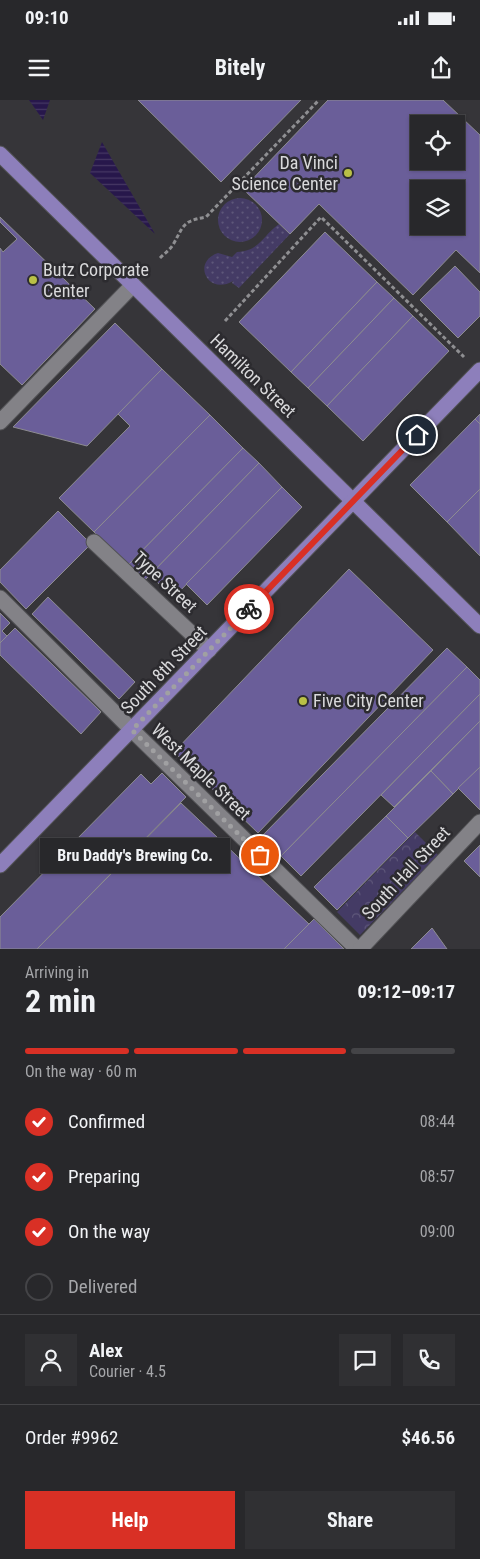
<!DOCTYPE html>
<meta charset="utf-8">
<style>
:root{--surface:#28282b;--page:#303033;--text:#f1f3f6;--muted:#a5a6a9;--line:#444447;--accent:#d93025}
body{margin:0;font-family:"Roboto Condensed",sans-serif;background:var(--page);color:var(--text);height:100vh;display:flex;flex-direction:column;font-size:19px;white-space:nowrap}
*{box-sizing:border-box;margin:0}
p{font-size:16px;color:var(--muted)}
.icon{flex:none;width:28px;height:28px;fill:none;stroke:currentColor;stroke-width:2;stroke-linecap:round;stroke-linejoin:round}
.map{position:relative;height:849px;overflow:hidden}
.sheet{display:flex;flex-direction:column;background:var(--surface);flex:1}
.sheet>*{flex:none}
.controls{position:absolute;left:410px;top:15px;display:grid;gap:10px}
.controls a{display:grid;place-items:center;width:55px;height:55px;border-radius:0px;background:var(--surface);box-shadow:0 1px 4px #0004,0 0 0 1px var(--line);font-size:25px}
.pin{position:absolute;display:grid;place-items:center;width:42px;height:42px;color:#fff;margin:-21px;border:2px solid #fff;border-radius:50%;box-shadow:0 1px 5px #0007}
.courier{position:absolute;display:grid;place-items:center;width:50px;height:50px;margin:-25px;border:4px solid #d93025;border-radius:50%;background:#fff;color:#222;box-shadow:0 1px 6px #0007}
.bubble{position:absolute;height:35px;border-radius:0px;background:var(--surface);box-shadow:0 1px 4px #0004,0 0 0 1px var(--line);font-size:16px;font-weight:700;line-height:35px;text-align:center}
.head em{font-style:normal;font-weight:700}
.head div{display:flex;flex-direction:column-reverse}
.head{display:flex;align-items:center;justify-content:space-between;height:85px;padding:0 25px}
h1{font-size:32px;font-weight:700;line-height:38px}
.bar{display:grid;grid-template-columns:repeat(4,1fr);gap:8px 5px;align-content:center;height:60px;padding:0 25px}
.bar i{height:6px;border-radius:4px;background:var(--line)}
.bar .on{background:var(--accent)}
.bar p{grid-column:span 4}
.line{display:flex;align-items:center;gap:12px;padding:0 25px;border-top:1px solid var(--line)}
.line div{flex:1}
.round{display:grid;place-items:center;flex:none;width:52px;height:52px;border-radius:0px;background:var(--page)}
ol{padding:0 25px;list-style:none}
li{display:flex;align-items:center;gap:15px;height:55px}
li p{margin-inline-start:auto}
li .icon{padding:5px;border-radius:50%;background:var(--accent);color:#fff;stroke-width:4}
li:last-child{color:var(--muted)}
li i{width:28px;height:28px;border:2px solid var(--line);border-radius:50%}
.primary-button{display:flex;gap:10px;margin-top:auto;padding:10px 25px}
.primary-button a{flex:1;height:58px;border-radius:0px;background:var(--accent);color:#fff;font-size:20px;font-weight:700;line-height:58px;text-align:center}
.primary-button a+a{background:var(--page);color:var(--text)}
.status{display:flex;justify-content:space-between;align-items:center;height:35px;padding:0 25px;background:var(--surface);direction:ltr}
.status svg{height:14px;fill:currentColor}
header{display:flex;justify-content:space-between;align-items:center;height:65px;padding:0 25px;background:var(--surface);font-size:22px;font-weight:700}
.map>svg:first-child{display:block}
.grass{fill:url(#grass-dots)}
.park{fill:url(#park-crowns)}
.water{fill:url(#water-rules)}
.building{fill:#6a5e99;stroke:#8d8c91;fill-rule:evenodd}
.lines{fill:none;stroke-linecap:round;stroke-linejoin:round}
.minor-casing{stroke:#525255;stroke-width:17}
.major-casing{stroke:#525255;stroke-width:17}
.path{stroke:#8f8f92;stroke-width:3;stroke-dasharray:4 2.5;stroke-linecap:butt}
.minor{stroke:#838287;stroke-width:15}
.major{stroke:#8d7fbb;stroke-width:15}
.done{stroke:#a0a0a2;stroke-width:5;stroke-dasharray:0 9}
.route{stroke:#d93025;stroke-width:6}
.poi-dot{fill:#b9c046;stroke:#2c2b2f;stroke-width:2}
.labels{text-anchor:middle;stroke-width:5;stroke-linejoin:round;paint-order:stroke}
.poi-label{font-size:18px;fill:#d9d9db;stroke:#2c2b2f;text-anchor:start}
.street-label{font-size:18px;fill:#d9d9db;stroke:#2c2b2f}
</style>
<div class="status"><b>09:10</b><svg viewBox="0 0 49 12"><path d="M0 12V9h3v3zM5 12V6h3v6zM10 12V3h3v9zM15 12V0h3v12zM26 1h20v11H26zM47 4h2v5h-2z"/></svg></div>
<header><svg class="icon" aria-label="menu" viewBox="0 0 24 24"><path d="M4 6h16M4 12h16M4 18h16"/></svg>Bitely<svg class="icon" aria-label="share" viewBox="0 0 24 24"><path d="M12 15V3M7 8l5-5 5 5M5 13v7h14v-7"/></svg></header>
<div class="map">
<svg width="480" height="849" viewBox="0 0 480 849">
<defs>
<pattern id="grass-dots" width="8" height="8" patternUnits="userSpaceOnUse" patternTransform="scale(1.25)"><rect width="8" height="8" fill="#443b65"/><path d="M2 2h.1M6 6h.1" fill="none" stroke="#5e577a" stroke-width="1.8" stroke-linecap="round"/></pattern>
<pattern id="park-crowns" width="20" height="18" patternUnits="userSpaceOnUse" patternTransform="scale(1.25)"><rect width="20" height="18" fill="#443b65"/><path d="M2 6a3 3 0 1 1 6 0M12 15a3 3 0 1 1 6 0" fill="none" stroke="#5e577a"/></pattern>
<pattern id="water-rules" width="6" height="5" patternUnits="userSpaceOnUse" patternTransform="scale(1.25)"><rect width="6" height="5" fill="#27174b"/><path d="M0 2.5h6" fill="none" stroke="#463864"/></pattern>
</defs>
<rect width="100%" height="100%" fill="#363539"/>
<g class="grass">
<circle cx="240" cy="120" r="22"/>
<path d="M279 124 290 134 239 188 232 183 233 181C208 196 191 162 218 153L232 157 237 152C260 151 263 135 279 124Z"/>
</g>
<polygon class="park" points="415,732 438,755 360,835 337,812"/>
<g class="water">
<polygon points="29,0 50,0 43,20"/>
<polygon points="102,42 155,134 90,73"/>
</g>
<g class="building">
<polygon points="138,0 301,0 221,82"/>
<path d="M328 0H443L480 35V173L456 150 413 195 319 104 290 134 243 89ZM419 24H456V61H419ZM419 89H456V126H419Z"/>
<polygon points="0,117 95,209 22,285 0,264 0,148 3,152 17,139 0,122"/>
<polygon points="325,132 377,182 291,272 239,222"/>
<polygon points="455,166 480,192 480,216 458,238 420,200"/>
<polygon points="377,182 394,198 308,288 291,272"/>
<polygon points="394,198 413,216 327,306 308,288"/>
<polygon points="413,216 449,251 363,341 327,306"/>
<polygon points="115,223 162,269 87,346 13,327"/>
<polygon points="162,269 210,315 94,432 59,398 130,326 118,314"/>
<polygon points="480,314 480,324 475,319"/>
<polygon points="210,315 243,348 129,464 94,432"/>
<polygon points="475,319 480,324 480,389 447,422 410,385"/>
<polygon points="243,348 259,363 145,480 129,464"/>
<polygon points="259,363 282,387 173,498 150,475"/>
<polygon points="282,387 302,407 207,505 186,484"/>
<polygon points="480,389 480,456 447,422"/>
<polygon points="58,411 91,444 26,509 0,482 0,470"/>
<polygon points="349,469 433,550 258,733 174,652"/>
<polygon points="48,497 135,582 119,599 32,514"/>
<polygon points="0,513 10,523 2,531 7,536 0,543"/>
<polygon points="15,528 101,612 81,634 0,555 0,543"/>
<polygon points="447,548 467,567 281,756 261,737"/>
<polygon points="467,567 480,580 480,594 301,776 281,756"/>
<polygon points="480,594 480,621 394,707 381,695"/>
<polygon points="480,621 480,667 453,694 431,671"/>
<polygon points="480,667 480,710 458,688"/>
<polygon points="431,671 453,694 408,738 386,716"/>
<polygon points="162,673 186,697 37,849 0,849 0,817 141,674 151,684"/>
<polygon points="181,703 309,824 284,849 37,849"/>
<polygon points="386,716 408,738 337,810 314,787"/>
<polygon points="480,745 480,777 464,761"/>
<polygon points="314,819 344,849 284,849"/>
<polygon points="432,828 447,849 411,849"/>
</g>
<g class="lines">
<defs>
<g id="minor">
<polyline points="0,322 133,185"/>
<polyline points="94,442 209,550"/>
<polyline points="0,498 132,630 357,849"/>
<polyline points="360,849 480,722"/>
</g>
<g id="major">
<polyline points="0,54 480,526"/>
<polyline points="0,765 480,270"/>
</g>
</defs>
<use href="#minor" class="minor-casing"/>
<use href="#major" class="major-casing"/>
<g class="path">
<path d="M160 158C165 153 171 149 174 143 184 125 183 121 206 117L319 0"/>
<polyline points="225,221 321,117 464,257"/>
</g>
<use href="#minor" class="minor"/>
<use href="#major" class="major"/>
</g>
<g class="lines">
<polyline class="done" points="249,509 132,630 260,755"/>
<polyline class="route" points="249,509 417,335"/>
</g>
<g class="poi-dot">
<circle cx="348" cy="73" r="5"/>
<circle cx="33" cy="180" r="5"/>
<circle cx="303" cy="601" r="5"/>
</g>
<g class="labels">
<g class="poi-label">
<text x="338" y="69" text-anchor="end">Da Vinci<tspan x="338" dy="21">Science Center</tspan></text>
<text x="43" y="176">Butz Corporate<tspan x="43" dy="21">Center</tspan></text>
<text x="313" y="607">Five City Center</text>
</g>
<g class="street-label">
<text transform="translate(253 276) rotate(44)" y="6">Hamilton Street</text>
<text transform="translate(165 482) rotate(43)" y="6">Type Street</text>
<text transform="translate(164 570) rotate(-46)" y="6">South 8th Street</text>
<text transform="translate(201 672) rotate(44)" y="6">West Maple Street</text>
<text transform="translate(406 773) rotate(-47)" y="6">South Hall Street</text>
</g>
</g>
</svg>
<div class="controls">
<a><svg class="icon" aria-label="locate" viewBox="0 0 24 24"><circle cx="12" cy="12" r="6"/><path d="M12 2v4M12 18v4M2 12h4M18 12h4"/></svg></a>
<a><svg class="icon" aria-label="layers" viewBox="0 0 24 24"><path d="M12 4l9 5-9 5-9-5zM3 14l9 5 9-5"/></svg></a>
</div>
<div class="pin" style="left:260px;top:755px;background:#ea580c"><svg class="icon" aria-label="bag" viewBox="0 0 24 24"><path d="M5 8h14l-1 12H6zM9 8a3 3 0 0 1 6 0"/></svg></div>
<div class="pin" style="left:417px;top:335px;background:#1f2937"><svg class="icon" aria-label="home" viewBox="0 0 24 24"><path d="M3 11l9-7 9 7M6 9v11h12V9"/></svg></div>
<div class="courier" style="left:249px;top:509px"><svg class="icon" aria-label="bike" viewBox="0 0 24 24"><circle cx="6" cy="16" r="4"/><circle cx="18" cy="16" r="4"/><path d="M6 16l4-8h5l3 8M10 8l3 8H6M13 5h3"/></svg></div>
<div class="bubble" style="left:40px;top:738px;width:190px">Bru Daddy's Brewing Co.</div>
</div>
<section class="sheet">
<div class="head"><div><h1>2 min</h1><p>Arriving in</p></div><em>09:12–09:17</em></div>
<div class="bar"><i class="on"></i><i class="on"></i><i class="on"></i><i></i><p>On the way · 60 m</p></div>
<ol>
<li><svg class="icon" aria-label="check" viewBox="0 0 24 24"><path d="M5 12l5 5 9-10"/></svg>Confirmed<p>08:44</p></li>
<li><svg class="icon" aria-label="check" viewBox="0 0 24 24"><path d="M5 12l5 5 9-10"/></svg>Preparing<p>08:57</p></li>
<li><svg class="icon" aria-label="check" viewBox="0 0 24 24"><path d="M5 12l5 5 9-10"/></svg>On the way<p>09:00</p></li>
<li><i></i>Delivered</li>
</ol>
<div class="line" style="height:90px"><a class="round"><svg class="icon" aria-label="person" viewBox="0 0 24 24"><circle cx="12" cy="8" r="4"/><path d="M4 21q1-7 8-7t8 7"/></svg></a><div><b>Alex</b><p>Courier · 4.5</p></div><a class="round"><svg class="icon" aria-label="chat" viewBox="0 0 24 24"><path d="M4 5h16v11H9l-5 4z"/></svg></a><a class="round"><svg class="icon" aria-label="phone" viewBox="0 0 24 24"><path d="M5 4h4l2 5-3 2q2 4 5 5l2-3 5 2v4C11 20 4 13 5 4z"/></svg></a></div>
<div class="line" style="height:65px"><div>Order #9962</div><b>$46.56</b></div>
<div class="primary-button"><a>Help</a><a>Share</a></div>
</section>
